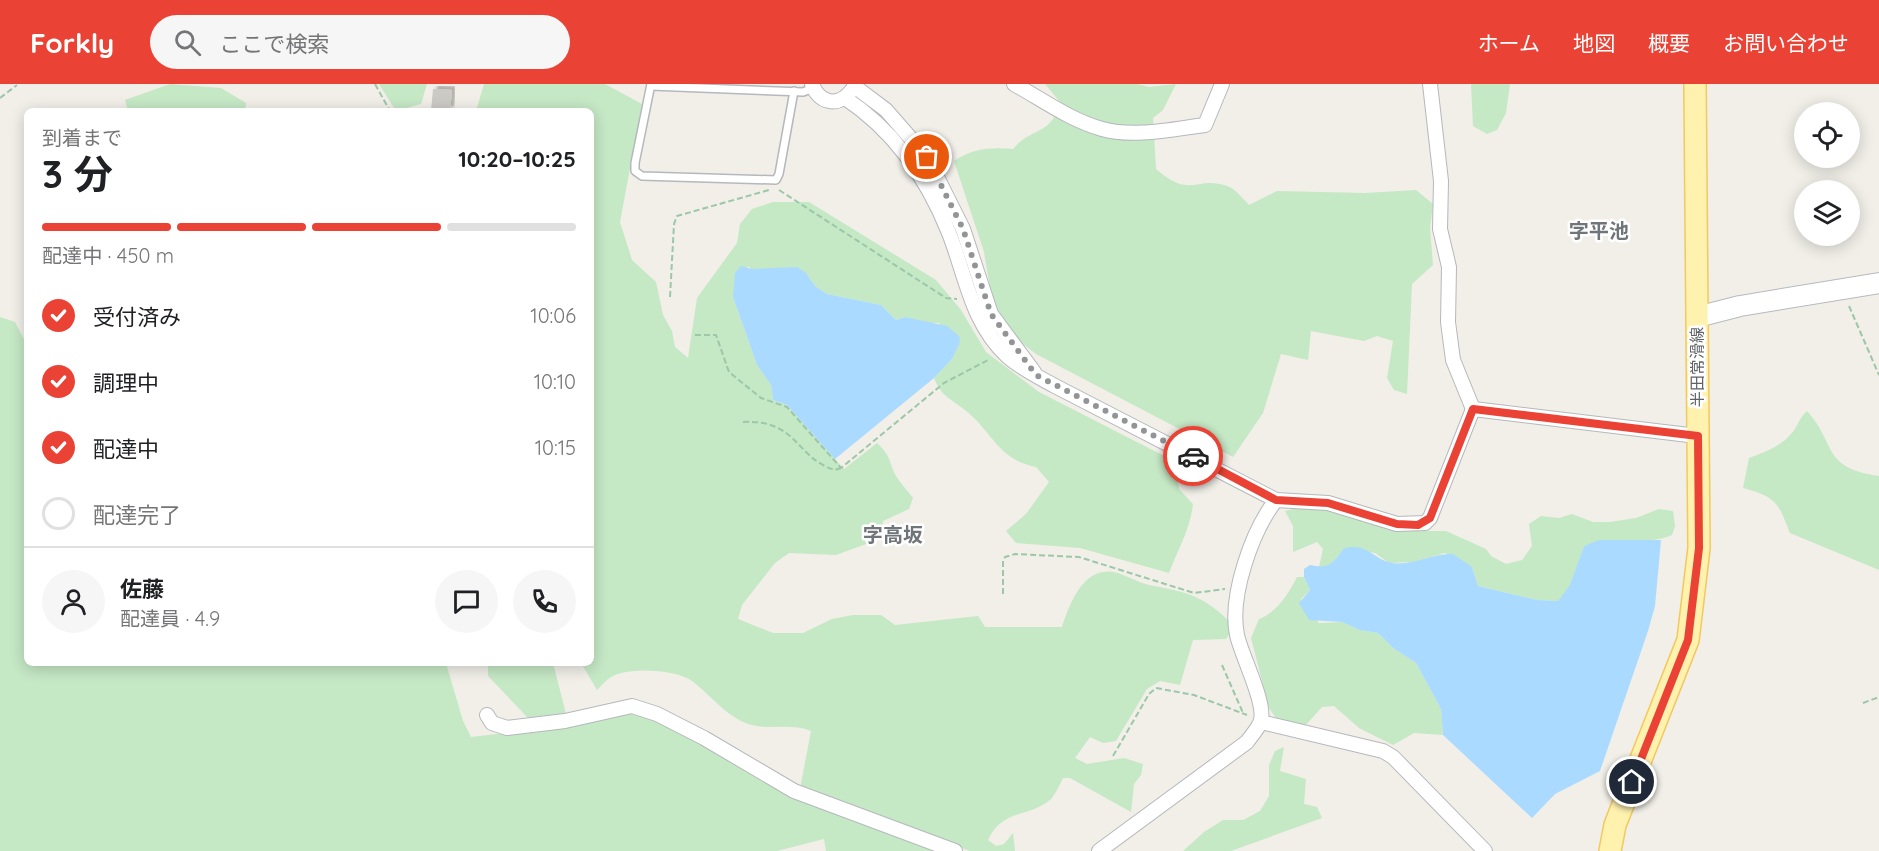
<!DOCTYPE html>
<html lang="ja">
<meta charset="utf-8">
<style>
:root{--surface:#fff;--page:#f6f6f6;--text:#202124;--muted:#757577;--line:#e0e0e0;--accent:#ea4335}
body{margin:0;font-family:Quicksand,"Noto Sans JP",sans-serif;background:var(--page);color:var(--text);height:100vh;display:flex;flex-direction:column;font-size:22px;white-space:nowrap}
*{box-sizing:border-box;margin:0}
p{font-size:20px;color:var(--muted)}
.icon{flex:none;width:33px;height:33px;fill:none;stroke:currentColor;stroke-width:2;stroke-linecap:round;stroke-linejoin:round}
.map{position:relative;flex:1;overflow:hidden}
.drawer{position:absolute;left:24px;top:24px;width:570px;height:558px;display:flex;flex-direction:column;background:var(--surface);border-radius:9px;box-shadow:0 3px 15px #0003}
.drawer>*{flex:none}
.controls{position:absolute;left:1794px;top:18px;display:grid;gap:12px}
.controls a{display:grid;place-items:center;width:66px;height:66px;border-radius:50%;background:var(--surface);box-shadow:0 3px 15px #0003;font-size:30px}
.pin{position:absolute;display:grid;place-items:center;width:51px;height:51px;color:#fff;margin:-26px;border:3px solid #fff;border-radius:50%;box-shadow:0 2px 6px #0007}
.courier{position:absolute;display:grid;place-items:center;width:60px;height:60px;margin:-30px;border:4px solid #ea4335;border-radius:50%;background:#fff;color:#222;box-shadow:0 2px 8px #0007}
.overview em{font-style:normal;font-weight:700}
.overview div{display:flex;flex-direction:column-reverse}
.overview{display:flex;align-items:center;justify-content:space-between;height:102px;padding:0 18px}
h1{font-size:39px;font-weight:700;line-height:45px}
.bar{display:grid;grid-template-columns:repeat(4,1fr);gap:9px 6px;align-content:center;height:72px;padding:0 18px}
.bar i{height:8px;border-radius:4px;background:var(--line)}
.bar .selected{background:var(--accent)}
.bar p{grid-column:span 4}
.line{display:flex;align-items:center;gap:15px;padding:0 18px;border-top:2px solid var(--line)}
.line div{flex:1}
.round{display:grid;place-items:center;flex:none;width:63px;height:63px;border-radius:32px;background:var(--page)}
ol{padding:0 18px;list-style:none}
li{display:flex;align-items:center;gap:18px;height:66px}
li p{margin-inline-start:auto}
li .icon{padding:6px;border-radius:50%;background:var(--accent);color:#fff;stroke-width:4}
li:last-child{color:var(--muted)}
li i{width:33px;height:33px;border:3px solid var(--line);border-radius:50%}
header{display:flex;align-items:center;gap:36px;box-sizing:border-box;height:84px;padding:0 30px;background:var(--accent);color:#fff}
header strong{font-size:28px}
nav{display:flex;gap:33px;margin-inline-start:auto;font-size:21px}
.search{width:420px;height:54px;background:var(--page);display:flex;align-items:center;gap:15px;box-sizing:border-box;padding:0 21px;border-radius:33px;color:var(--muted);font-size:22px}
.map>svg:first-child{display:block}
.green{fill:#c5e8c5}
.water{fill:#aadaff}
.building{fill:#cccac5;filter:url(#shadow)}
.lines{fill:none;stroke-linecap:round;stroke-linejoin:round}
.lane-casing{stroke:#b5b8bc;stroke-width:10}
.street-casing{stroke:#b5b8bc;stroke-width:16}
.secondary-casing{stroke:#b6babf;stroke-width:22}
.primary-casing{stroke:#f2c960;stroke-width:24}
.path{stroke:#9cc7a9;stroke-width:2;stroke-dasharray:6 3;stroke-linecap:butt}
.lane{stroke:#fff;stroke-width:7}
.street{stroke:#fff;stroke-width:14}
.secondary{stroke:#fff;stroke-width:20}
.primary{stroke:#fff2af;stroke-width:21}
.done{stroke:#929495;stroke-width:6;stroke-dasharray:0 10.8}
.route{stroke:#ea4335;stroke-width:8}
.labels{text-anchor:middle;stroke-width:5;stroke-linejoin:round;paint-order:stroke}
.street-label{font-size:16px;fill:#5f6368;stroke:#fff}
.quarter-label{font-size:20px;font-weight:bold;fill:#70757a;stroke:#fff}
</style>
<header>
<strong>Forkly</strong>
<div class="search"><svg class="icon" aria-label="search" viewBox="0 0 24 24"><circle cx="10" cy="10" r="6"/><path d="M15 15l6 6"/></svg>ここで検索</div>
<nav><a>ホーム</a><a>地図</a><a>概要</a><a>お問い合わせ</a></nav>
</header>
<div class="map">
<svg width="1879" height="767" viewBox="0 0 1879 767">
<defs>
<filter id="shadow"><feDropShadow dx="4" dy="-4" stdDeviation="1.5" flood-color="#0004"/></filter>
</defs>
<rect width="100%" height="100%" fill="#f1efe8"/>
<g class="green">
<polygon points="170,0 221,4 246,19 245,27 128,27 125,16"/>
<polygon points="379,0 427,0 421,20 396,27"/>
<path d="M484 0H605L642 20 620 138 632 176 656 198 663 231 672 247 675 263 688 274 697 214 737 159 740 140 752 125 773 118H809L936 196 961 226 986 268 1039 308 1174 377 1179 405 1193 420C1190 446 1178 465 1169 489L1080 464 1016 459 1006 447 1026 430 1049 398 1036 383C998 376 992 347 965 326 951 315 941 312 934 294L952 275 939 239H925L905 233 896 236 881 221 827 210 815 202 806 189 751 185 748 182 733 213 757 281 771 301 773 316 787 321 844 385 877 359C894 375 887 378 898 395 902 401 908 407 913 414L909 425 883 437 880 455 836 471 789 469 775 479 742 521 738 535 773 549H803L832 535 853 531H881L895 541 978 532 985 543H1062C1069 521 1083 482 1114 488 1126 491 1137 498 1149 501 1186 508 1203 511 1231 539V548L1226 555 1193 556 1180 601 1160 597 1147 605 1116 657 1103 659 1090 653 1075 674 1087 680 1124 674 1143 680 1141 691 1134 700 1131 728 1070 694H1063C1060 700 1056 709 1051 715 1030 734 1003 724 988 756L996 762 1004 760 1013 749 1015 767H970L800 705 811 647C792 639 772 646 752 641 728 635 711 611 692 597 675 585 628 583 611 593 606 596 601 602 597 606L581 579H591V27H476Z"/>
<path d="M1045 0H1137L1149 3 1176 0 1163 26 1153 34 1156 85C1192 116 1195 91 1227 102 1235 104 1243 115 1249 121L1277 107 1365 109 1416 106 1433 120 1430 144 1433 181 1412 200 1407 310 1394 306 1387 294 1393 257 1377 252 1364 257 1311 247 1308 276 1281 270 1263 329 1233 373 1036 270 1009 249 992 215 984 168 954 77C972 64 992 63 1013 65 1032 42 1051 53 1060 18Z"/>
<polygon points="1471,0 1510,0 1506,29 1497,46 1487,50 1473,42"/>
<polygon points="0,233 15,238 27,261 27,579 446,579 463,637 471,653 560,643 633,625 653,632 722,672 943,767 826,767 824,755 777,767 0,767"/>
<path d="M1807 327C1837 360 1821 384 1879 392V486L1790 449C1778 418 1776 413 1743 404L1749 374C1763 369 1781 362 1791 350 1798 343 1798 335 1807 327Z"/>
<path d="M1301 423 1325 426 1398 447H1446L1486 465 1491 472 1506 480 1522 476 1532 462 1529 440 1541 432 1559 434 1572 430 1593 438H1610L1636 434 1659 425 1673 427 1675 442 1672 451C1644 463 1612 452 1584 462L1571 501 1558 517 1537 516 1478 502 1472 483 1445 469 1413 478 1389 479 1375 469 1343 465 1332 481 1319 483 1323 465 1317 458 1293 468V442L1285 427Z"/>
<path d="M1297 493H1304L1310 506 1301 515 1319 539 1342 538 1360 546 1378 549 1393 564 1416 579 1441 625 1443 651 1414 649 1393 661 1359 644 1334 622 1322 623 1304 643 1278 637 1269 624 1251 554 1259 535C1277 528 1288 511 1297 493Z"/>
<polygon points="488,579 553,579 566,630 529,635 488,592"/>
<polygon points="1284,663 1280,687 1306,695 1304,720 1317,723 1322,734 1231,767 1183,767 1204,748 1223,736 1243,736 1260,727 1269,712 1269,681 1275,667"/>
</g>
<g class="water">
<polygon points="741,182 752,185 797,183 806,189 815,202 827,210 881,221 896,236 905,233 947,242 959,252 960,258 952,275 934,294 835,375 787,321 773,316 771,301 757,281 733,213 735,189"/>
<path d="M1599 456H1661L1655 522 1648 547 1600 687 1555 710 1532 734 1443 651 1441 625 1416 579 1393 564 1378 549 1360 546 1342 538 1309 536 1299 519 1310 506 1304 493V485L1310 481C1329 485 1333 480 1343 465 1366 457 1374 476 1392 479 1413 482 1432 469 1453 470L1472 483 1478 502 1537 516 1558 517 1570 501 1584 462Z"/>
</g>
<polygon class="building" points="433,5 452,6 450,27 431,27"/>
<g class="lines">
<defs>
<g id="lane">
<polyline points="651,0 635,79 635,87 642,92 776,96 779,90 794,7"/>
<polyline points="651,2 803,8 813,4"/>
</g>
<g id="street">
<path d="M812 0C819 19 838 24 851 7"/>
<path d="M1014 0C1043 16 1070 36 1102 45 1133 54 1173 45 1205 41L1222 0"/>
<polyline points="1430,0 1441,97 1440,145 1449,183 1448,238 1453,276 1473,325"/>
<polyline points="854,2 886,26 927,73 963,145 991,230 1034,288"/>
<path d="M845 14C895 47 927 94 949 149 966 192 971 238 1007 272 1020 284 1037 292 1053 301L1276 416 1328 419 1397 440 1425 439 1430 434 1473 325"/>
<polyline points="1473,325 1697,352"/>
<polyline points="487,631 492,639 507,644 565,637 632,622 657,630 704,654 794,707 955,767"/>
<polyline points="1261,638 1383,667 1393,673 1485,767"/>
<path d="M1099 767 1247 658C1251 652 1257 646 1260 639 1268 622 1241 571 1237 551 1229 512 1252 447 1276 416"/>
</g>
<polyline id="secondary" points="1697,233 1740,222 1879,199"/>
<polyline id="primary" points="1610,767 1615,741 1688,556 1699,464 1695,0"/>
</defs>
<use href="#lane" class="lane-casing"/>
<use href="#street" class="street-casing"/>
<use href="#secondary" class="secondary-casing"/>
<use href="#primary" class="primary-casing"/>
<g class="path">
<polyline points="375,0 390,27"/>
<polyline points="0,14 17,1"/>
<polyline points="779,106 946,214 957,215"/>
<polyline points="670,213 674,140 677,132 769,106"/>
<polyline points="1849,222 1879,291"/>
<polyline points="695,251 716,251 729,288 761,314 787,323 841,384 944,299 990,275"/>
<path d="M743 338C798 335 795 374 835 386L841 384"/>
<polyline points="1003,510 1003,477 1005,473 1015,470 1079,473 1194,509 1225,505"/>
<polyline points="1222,581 1243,629"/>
<polyline points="1863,619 1879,613"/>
<polyline points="1113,672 1149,610 1156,604 1194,611 1247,631"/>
</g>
<use href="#lane" class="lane"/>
<use href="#street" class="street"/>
<use href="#secondary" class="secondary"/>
<use href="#primary" class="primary"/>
</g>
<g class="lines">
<polyline class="done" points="927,73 963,145 991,230 1036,291 1193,372"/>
<polyline class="route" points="1193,372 1276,416 1328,419 1397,440 1418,441 1430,434 1473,325 1698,352 1699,464 1688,556 1632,698"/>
</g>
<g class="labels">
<g class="street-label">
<text transform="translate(1697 283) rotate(-90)" y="6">半田常滑線</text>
</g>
<g class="quarter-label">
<text x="1599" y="154">字平池</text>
<text x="893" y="458">字高坂</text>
</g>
</g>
</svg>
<div class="controls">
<a><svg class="icon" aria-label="locate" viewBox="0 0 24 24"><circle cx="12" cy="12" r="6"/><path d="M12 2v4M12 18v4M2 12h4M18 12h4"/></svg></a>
<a><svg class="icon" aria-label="layers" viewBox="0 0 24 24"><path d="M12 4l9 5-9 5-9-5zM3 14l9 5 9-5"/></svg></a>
</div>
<div class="pin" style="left:927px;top:73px;background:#ea580c"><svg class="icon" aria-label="bag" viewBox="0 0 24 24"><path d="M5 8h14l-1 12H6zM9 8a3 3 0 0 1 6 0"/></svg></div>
<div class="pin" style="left:1632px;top:698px;background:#1f2937"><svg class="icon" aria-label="home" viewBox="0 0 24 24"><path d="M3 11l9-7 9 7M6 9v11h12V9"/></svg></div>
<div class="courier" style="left:1193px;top:372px"><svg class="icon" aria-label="car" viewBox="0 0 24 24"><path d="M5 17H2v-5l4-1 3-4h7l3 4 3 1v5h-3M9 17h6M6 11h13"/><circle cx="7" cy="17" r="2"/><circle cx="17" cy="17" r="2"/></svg></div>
<section class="drawer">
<div class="overview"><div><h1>3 分</h1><p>到着まで</p></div><em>10:20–10:25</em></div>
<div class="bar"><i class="selected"></i><i class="selected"></i><i class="selected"></i><i></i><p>配達中 · 450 m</p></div>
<ol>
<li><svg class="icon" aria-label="check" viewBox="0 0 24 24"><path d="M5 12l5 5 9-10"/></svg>受付済み<p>10:06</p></li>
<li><svg class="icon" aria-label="check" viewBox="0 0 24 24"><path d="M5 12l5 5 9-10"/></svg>調理中<p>10:10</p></li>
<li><svg class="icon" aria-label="check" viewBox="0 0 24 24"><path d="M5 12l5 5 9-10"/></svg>配達中<p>10:15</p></li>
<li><i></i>配達完了</li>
</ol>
<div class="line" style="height:108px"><a class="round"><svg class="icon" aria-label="person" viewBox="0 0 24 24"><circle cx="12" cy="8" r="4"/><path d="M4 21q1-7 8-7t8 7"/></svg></a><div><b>佐藤</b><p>配達員 · 4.9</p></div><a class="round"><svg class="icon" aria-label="chat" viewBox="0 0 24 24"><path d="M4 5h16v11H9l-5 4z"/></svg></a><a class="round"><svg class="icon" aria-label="phone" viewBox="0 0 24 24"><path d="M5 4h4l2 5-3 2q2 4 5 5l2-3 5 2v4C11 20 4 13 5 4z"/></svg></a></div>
</section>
</div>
